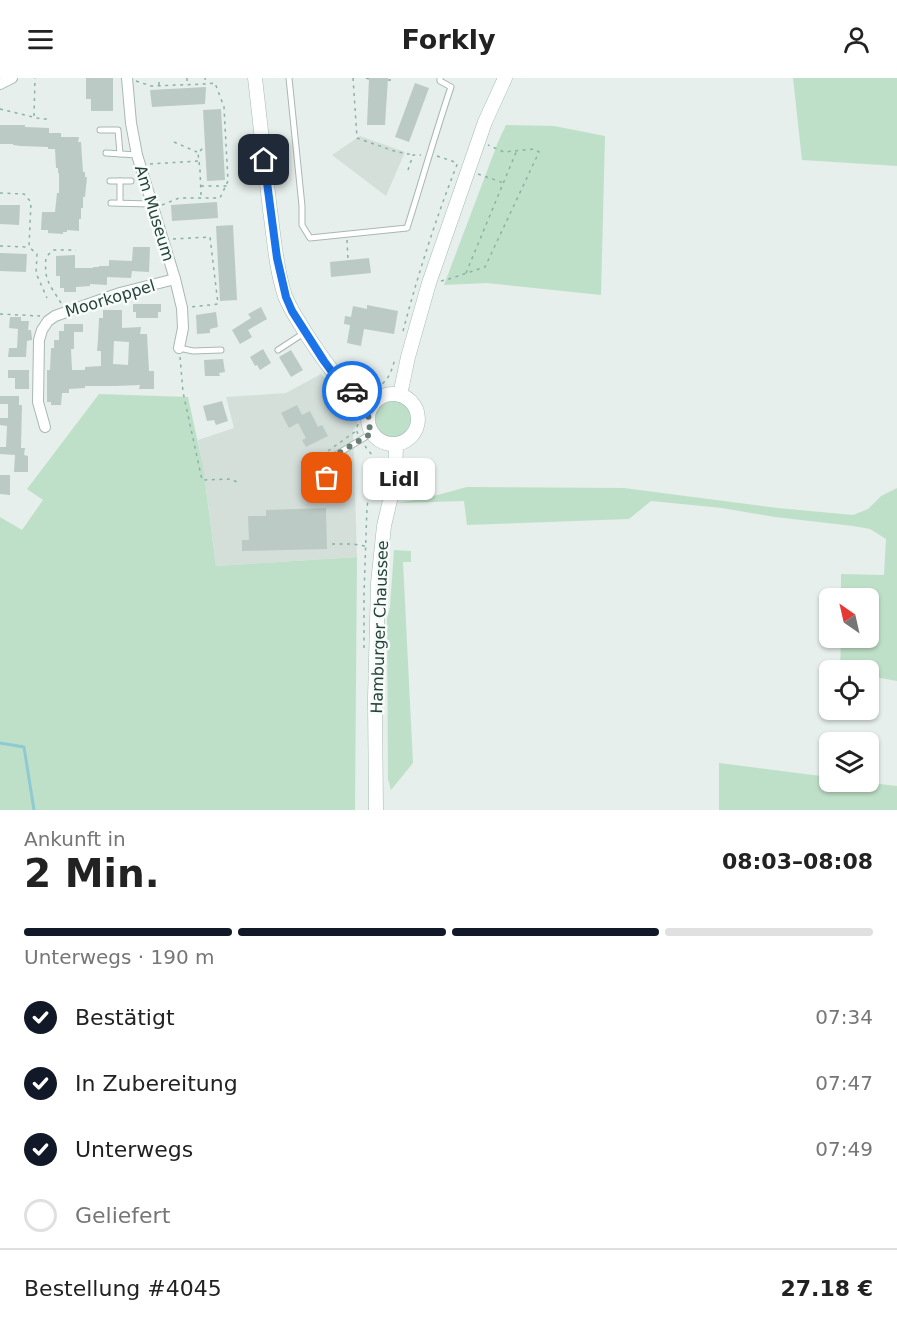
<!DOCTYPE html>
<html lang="de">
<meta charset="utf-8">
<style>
:root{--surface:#fff;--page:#f2f2f2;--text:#222;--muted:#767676;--line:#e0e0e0;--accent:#111827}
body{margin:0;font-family:"DejaVu Sans",sans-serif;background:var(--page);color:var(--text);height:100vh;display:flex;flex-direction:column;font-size:22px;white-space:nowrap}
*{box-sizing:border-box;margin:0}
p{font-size:20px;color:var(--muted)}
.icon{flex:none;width:33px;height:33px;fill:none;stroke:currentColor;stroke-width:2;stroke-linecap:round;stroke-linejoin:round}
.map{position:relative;height:732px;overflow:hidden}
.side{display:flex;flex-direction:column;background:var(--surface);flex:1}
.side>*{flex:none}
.needle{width:39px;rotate:326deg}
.fabs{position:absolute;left:819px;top:510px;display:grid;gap:12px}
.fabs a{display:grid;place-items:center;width:60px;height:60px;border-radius:9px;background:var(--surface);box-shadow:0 2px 4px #0004;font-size:30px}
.pin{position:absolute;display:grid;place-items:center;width:51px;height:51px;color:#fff;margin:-26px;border-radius:12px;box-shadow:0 3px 9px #0006}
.courier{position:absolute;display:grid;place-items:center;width:60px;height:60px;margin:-30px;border:4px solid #1a73e8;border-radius:50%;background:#fff;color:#222;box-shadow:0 2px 8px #0007}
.bubble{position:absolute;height:42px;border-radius:9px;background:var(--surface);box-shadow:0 2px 4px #0004;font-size:20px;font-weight:700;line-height:42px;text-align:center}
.headline em{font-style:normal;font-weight:700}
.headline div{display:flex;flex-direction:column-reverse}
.headline{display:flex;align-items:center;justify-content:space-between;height:102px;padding:0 24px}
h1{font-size:39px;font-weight:700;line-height:45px}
.bar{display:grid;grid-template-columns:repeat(4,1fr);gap:9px 6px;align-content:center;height:72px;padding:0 24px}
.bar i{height:8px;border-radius:4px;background:var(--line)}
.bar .on{background:var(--accent)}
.bar p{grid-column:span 4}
.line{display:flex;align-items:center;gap:15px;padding:0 24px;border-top:2px solid var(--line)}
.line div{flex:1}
ol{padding:0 24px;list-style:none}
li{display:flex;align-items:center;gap:18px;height:66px}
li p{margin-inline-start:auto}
li .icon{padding:6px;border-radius:50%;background:var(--accent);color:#fff;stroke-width:4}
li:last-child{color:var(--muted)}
li i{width:33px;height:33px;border:3px solid var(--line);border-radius:50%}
header{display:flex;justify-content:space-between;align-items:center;height:78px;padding:0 24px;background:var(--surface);font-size:27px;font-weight:700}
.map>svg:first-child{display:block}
.built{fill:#d4dfda}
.green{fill:#bfe0c8}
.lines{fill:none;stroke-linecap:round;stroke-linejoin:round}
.stream{stroke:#8ec9d4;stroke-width:3}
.building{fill:#bbcac4;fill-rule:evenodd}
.lane-casing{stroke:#a8b8b2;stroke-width:7}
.street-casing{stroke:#a8b8b2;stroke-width:12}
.secondary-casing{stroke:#a4bbb3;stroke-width:15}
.path{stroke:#86b3a5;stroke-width:1.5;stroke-dasharray:3 4.5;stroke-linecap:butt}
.lane{stroke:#fff;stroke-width:5}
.street{stroke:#fff;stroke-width:10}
.secondary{stroke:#fff;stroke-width:14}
.done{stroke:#687f78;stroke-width:6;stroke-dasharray:0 10.8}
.route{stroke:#1a73e8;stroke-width:8}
.labels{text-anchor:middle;stroke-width:5;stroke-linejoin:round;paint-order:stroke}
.street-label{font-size:16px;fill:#24423a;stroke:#f7fbf9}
</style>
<header><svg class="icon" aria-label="menu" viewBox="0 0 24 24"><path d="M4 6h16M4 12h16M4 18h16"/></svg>Forkly<svg class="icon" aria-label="person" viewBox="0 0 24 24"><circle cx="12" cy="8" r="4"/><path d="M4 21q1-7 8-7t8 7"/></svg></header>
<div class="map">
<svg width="897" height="732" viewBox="0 0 897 732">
<rect width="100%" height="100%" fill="#e6efeb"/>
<g class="built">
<polygon points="360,58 405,74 386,118 332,77"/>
<polygon points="321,296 358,337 357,346 353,353 357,479 216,488 206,410 198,362 234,350 226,319 286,315"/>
</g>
<g class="green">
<polygon points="793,0 897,0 897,88 802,82"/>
<polygon points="506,47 554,48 605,58 601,217 487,205 444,207 498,64"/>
<polygon points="99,316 188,319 203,388 216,488 357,479 355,732 0,732 0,439 22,452 43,422 27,411"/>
<circle cx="394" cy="342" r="19"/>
<polygon points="467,409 624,410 778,430 853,437 868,431 881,418 897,410 897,603 869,598 868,592 840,592 841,560 868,560 868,520 841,520 841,496 884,497 886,461 870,451 853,448 775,439 722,430 651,423 629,441 467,447 464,423 398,425 430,419"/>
<polygon points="394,472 411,473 411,484 403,484 413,685 391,712 388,701 387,540 390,529"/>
<polygon points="719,685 829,699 830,704 862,704 897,708 897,732 719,732"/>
</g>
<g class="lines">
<polyline class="stream" points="0,665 24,669 34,732"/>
</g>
<g class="building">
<polygon points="86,0 113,0 113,33 91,33 91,21 86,21"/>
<polygon points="369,0 388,0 385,47 367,47"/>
<polygon points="415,5 429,10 409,64 395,59"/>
<polygon points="206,9 205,26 152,29 150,12"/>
<polygon points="221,31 225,102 207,103 203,32"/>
<polygon points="0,47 25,47 25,49 49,50 49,55 61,55 61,59 79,59 78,64 81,64 83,94 85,94 85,99 87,99 85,119 83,119 83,130 81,130 81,141 79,141 79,153 67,152 67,154 63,154 63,156 48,155 48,152 41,152 42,134 55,134 57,115 59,115 59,95 58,95 58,90 56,90 55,71 48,71 48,69 21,68 13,67 13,66 0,66"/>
<polygon points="217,124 218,140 172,143 171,127"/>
<polygon points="0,127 20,127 19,147 0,146"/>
<polygon points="233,147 237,222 220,223 216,148"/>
<polygon points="133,169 150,169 149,194 132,193 131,200 107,199 107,207 90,206 90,208 76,209 76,214 64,214 64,210 60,210 60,198 56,198 56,178 75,177 75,190 93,190 93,189 99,189 99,188 109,188 109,182 132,183"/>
<polygon points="0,175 27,176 26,194 0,193"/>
<polygon points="369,180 371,195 331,199 330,184"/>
<polygon points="133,226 161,226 161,234 158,234 158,240 136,240 136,234 133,234"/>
<polygon points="367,227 398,233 394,256 364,251 361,268 347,265 350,247 344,246 345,238 351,239 353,228 367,231"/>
<polygon points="261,229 267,241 248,252 252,259 240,266 232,252 251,240 248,236"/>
<path d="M103 232H122V250L141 249 140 256H147L149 293H154V311H139L140 307 116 308H85V310L69 311V315H62L61 327H51V324H47V292H50L51 270H54V262H59V253H64V246H83V254H74V271H71L72 292H85V289L101 288V273H97L98 261 99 240H103ZM114 263 129 264 128 287 113 286Z"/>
<polygon points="216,234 218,249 210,251 210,255 197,256 196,237"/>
<polygon points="10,239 21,239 21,243 29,243 28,252 31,252 32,260 32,262 27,263 26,279 8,279 9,270 17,270 18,251 9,250"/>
<polygon points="263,271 271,285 260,292 257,287 255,288 250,279"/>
<polygon points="291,272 303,292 291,299 279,279"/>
<polygon points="223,281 225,294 219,295 220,298 205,298 204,282"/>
<polygon points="8,292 29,292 29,311 15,311 15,300 8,300"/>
<polygon points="0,318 19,318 19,327 22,327 21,370 25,370 24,377 28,378 28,394 14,394 15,377 0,376 0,369 6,369 7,348 0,347 0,340 8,340 8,326 0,326"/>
<polygon points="222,323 228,343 216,347 214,342 207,343 203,328"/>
<polygon points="297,327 302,337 310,333 318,349 322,347 328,358 306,369 302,362 306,360 298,345 289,350 281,335"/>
<polygon points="0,397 10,397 10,417 0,416"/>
<polygon points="326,430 327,471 242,473 242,462 249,462 248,438 266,438 266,432"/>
</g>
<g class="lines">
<defs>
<g id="lane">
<path d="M289 0 302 128V147L310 160 407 150C422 103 435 56 451 9L440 3V0"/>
<polyline points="100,52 118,52 120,76"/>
<polyline points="106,75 137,77"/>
<polyline points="110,103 120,103"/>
<polyline points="111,125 151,126"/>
<polyline points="120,125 120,103 131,103"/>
<polyline points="179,270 193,273 221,272"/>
<polyline points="278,272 304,255"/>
<polyline points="327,400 327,389 329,381 372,355"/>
</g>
<g id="street">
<polyline points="127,0 131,45 137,77 175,201 182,230 183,250 179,270"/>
<polyline points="0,6 12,0"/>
<polyline points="45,349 38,324 39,262 42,252 48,243 55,238 120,215 175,201"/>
</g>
<g id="secondary">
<path d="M255 0C260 44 265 88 270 132 274 160 276 191 285 218 290 231 298 242 305 254 326 286 339 306 372 328"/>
<circle cx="393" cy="341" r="25"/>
<polyline points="400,317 408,279 429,205 485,44 505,0"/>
<polyline points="376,732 375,621 378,505 384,448 395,401 396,366"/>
</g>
</defs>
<use href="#lane" class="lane-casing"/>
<use href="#street" class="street-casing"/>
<use href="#secondary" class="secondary-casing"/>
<g class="path">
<polyline points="187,0 187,6"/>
<polyline points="353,0 357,60 394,73 413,77"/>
<polyline points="366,0 369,1"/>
<polyline points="388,2 393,2 393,0"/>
<polyline points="136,3 151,8 206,6 205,0"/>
<polyline points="159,7 159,0"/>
<polyline points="0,31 41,41 49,41"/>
<polyline points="34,38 35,0"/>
<polyline points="174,64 197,74"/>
<polyline points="437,78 458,85"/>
<polyline points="150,86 198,83"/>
<polyline points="408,92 413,77 421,77"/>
<polyline points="478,96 504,105"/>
<polyline points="201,108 227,108"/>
<polyline points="0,115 24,116 31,124 29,169 37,176 36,195 47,220"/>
<polyline points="201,117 200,92 198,75 203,70"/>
<polyline points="162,127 179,120 220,120 228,103 224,29 215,5 206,6"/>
<polyline points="173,161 210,159 218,226 191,229"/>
<polyline points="347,162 348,183"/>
<polyline points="0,168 28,169"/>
<polyline points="466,195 517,72"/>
<polyline points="441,203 449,201 485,189 539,74 534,71 504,74 488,67"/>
<path d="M61 225C49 205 44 203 46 179L53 172H76"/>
<polyline points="0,236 40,238"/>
<path d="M403 253C418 196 436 140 458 84"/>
<polyline points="180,279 183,314 202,402 231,401 237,404"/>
<path d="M369 312C387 307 390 298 395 281"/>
<polyline points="357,332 360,340 356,352 358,356"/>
<polyline points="328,373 356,353"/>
<polyline points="317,397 318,386 322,378"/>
<polyline points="332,466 353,466 365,468"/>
<polyline points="364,570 364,516 367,429 374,385 372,377 365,368"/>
</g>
<use href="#lane" class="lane"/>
<use href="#street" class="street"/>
<use href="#secondary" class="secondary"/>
</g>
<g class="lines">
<path class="done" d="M327 400V389L329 381 372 355C367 345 367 337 372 328L352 313"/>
<polyline class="route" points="264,82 277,180 286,219 292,233 324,283 335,298 352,313"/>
</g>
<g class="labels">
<g class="street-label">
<text transform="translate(155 135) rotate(73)" y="6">Am Museum</text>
<text transform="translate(110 220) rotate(-17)" y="6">Moorkoppel</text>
<text transform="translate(379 549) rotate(-88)" y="6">Hamburger Chaussee</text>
</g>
</g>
</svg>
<div class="fabs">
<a><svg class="needle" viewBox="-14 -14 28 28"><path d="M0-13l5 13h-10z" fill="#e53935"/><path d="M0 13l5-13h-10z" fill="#767676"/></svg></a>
<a><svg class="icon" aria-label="locate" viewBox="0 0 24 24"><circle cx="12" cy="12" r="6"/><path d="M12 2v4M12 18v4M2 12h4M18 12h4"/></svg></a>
<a><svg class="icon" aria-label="layers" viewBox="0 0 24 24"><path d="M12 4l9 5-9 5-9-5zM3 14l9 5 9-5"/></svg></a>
</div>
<div class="pin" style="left:327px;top:400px;background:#ea580c"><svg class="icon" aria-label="bag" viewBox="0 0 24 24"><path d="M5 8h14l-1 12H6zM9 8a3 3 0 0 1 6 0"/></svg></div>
<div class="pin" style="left:264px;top:82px;background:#1f2937"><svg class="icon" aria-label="home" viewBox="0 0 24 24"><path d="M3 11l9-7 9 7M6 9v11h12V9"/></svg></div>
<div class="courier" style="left:352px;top:313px"><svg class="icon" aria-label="car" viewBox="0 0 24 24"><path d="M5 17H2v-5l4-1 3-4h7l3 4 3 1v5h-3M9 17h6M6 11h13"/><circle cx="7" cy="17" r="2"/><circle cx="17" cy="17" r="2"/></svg></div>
<div class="bubble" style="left:363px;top:380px;width:72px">Lidl</div>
</div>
<section class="side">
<div class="headline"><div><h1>2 Min.</h1><p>Ankunft in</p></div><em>08:03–08:08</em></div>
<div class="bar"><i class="on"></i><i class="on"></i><i class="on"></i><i></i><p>Unterwegs · 190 m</p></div>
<ol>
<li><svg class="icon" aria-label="check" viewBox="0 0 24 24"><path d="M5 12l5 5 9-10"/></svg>Bestätigt<p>07:34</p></li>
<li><svg class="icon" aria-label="check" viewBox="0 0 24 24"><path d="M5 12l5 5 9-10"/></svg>In Zubereitung<p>07:47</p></li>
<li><svg class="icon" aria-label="check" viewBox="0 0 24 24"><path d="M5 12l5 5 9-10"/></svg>Unterwegs<p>07:49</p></li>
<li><i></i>Geliefert</li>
</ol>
<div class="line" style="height:78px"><div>Bestellung #4045</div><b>27.18 €</b></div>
</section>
